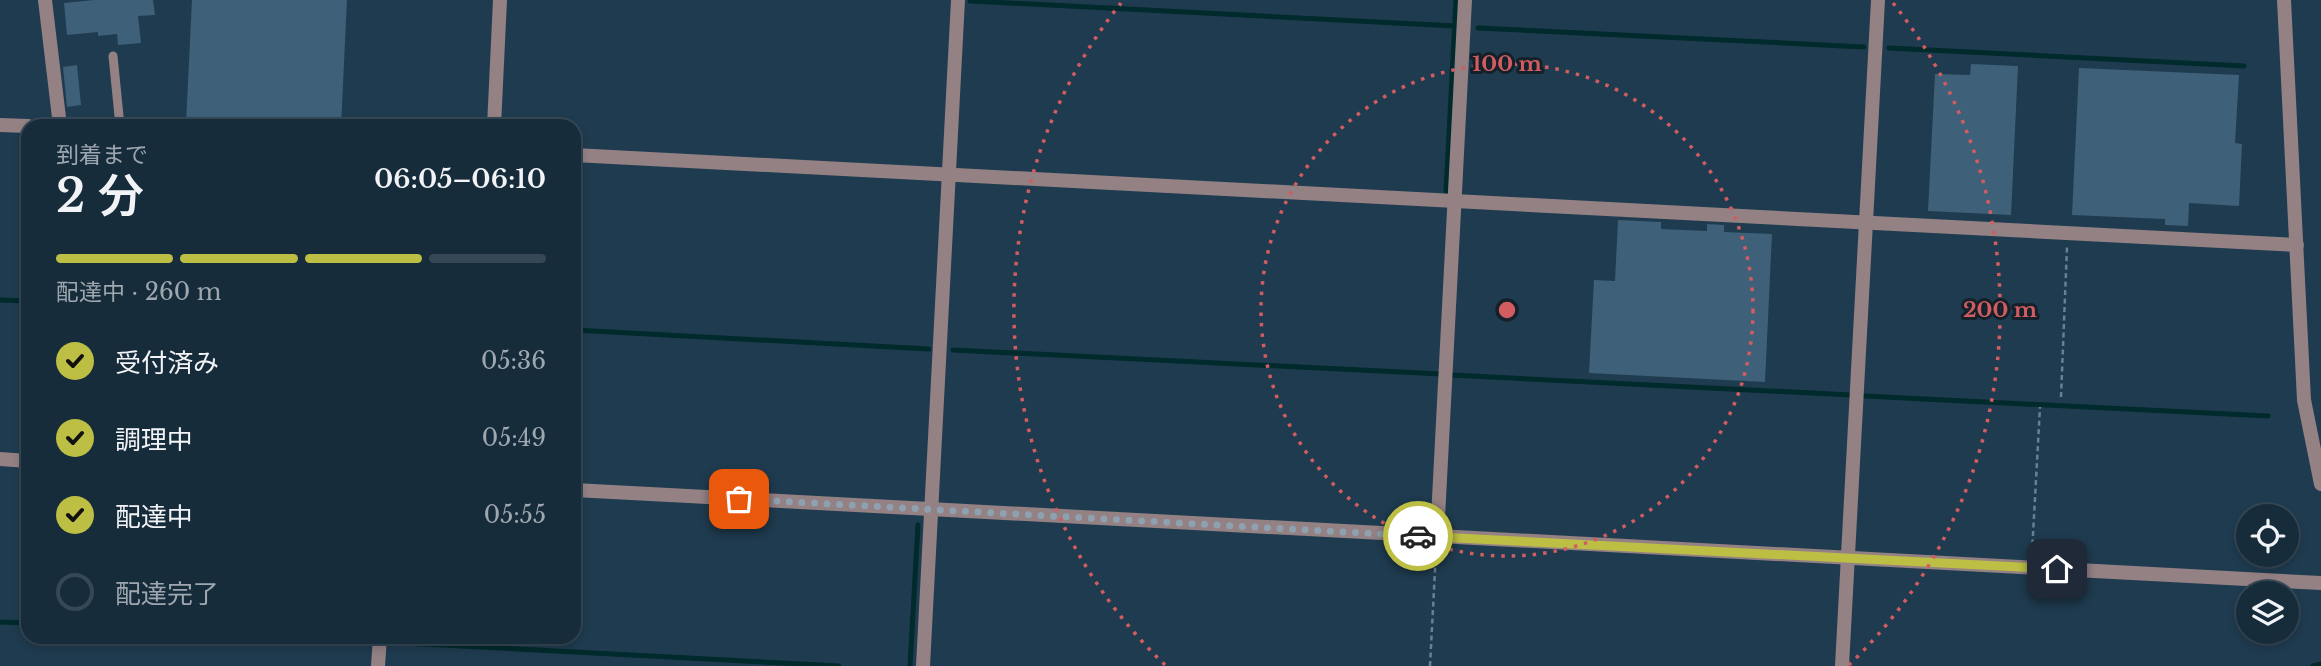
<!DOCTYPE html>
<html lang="ja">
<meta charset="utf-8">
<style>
:root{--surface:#172c3b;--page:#203442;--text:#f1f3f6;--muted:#9ea7af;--line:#364855;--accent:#bcbf44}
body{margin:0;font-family:"Libre Baskerville","Noto Sans JP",serif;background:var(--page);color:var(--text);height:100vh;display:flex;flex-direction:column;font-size:26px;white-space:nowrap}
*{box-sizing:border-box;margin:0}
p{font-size:23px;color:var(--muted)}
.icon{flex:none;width:38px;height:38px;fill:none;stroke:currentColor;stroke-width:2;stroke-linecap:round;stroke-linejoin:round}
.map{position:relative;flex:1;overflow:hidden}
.drawer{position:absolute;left:21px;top:119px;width:560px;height:525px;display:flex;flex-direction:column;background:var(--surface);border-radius:21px;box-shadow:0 4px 10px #0003,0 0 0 2px var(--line)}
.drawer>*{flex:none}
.fabs{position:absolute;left:2236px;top:504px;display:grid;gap:14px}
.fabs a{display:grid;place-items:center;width:63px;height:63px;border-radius:50%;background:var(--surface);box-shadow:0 4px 10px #0003,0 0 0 2px var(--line);font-size:35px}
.pin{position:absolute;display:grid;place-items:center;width:60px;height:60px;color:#fff;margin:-30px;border-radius:14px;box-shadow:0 4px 10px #0006}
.courier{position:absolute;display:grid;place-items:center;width:70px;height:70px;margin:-35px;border:5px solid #bcbf44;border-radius:50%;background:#fff;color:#222;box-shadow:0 2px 9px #0007}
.headline em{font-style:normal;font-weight:600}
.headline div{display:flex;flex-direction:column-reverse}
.headline{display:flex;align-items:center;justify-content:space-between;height:119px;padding:0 35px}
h1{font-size:46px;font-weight:600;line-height:52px}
.bar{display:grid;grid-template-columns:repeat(4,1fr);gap:10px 7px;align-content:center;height:84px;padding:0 35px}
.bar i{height:9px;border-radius:5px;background:var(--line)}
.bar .selected{background:var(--accent)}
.bar p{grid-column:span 4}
ol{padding:0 35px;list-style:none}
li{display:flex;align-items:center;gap:21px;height:77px}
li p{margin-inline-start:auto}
li .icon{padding:7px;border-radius:50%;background:var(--accent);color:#111;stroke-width:4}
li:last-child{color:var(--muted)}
li i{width:38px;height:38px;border:4px solid var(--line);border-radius:50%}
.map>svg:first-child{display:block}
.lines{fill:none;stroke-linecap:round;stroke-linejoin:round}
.stream{stroke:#002a2c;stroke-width:5}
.building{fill:#3f6079}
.path{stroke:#698090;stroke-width:2.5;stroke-dasharray:5 3.5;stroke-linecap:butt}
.service{stroke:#938184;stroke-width:9}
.minor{stroke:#938184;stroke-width:14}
.tertiary{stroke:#938184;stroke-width:14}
.done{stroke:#8da1b0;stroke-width:7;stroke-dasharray:0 12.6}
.route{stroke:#bcbf44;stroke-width:9}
.ring{fill:none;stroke:#d25d61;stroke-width:3.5;stroke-dasharray:3.5 7}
.centre{fill:#d25d61;stroke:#14212a;stroke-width:3.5}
.ring-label{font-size:21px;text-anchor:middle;font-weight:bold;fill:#d25d61;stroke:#14212a;stroke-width:6;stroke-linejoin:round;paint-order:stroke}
</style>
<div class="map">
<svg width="2321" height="666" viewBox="0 0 2321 666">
<rect width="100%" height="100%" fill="#1f3b4f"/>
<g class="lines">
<g class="stream">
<polyline points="970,1 1455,26"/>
<polyline points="1478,28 1864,47"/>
<polyline points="1889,48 2244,66"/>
<polyline points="1446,192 1456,0"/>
<polyline points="0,300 28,301"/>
<polyline points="574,330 929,349"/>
<polyline points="953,350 1441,374"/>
<polyline points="1451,375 1851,395"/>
<polyline points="1865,396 2268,416"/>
<polyline points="0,622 28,623"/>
<polyline points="303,637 372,641"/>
<polyline points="385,642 839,666"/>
<polyline points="910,666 918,525"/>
<polyline points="2313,666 2321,664"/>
</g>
</g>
<g class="building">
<polygon points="94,0 153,0 155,15 138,16 141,43 118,45 117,34 98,36 98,32 67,35 64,3"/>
<polygon points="192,0 347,0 341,126 234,126 186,123"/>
<polygon points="1971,64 2018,66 2011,215 1928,211 1935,74 1970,75"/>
<polygon points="77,65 81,105 67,107 63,67"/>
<polygon points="2079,68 2239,75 2235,143 2242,144 2239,206 2189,203 2188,226 2165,225 2165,219 2072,215"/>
<polygon points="1618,220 1661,222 1661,229 1707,231 1707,224 1724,225 1724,232 1772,234 1765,382 1589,373 1594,280 1615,281"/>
</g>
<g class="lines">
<g class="path">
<polyline points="2061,397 2067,247"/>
<polyline points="2032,553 2040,407"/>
<polyline points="1430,666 1436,551"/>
</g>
<polyline class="service" points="113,56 120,126"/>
<g class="minor">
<polyline points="45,0 60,126"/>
<polyline points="2284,0 2304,400 2321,484"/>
<polyline points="0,125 28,126"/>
<polyline points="494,126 500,0"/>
<polyline points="574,155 2297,245"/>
<polyline points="0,459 28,461"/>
<polyline points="574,490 2321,583"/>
<polyline points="1437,537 1465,0"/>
<polyline points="378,666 380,637"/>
<polyline points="1842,666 1878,0"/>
</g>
<polyline class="tertiary" points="923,666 958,0"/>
</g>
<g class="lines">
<polyline class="done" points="739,499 1418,536"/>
<polyline class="route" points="1418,536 2057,569"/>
</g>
<g class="ring">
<circle cx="1507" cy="310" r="246"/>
<path d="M1165 665A493 493 0 0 1 1121 3M1893 3A493 493 0 0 1 1849 665"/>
</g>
<circle cx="1507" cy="310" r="10" class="centre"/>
<g class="ring-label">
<text x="1507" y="71">100 m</text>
<text x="2000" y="317">200 m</text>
</g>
</svg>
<div class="fabs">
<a><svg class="icon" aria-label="locate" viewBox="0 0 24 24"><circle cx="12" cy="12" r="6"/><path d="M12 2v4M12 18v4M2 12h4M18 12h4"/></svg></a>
<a><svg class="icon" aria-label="layers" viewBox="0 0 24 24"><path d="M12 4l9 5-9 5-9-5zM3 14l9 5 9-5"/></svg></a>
</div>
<div class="pin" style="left:739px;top:499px;background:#ea580c"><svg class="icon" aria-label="bag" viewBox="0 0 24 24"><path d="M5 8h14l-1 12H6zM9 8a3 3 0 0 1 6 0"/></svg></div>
<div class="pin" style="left:2057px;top:569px;background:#1f2937"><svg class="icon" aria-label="home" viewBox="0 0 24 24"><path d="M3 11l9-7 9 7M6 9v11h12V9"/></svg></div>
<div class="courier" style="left:1418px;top:536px"><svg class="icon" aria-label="car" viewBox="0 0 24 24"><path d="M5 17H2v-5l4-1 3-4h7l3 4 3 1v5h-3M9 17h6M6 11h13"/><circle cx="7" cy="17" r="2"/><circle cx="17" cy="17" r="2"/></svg></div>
<section class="drawer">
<div class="headline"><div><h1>2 分</h1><p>到着まで</p></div><em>06:05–06:10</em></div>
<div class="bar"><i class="selected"></i><i class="selected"></i><i class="selected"></i><i></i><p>配達中 · 260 m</p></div>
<ol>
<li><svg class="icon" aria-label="check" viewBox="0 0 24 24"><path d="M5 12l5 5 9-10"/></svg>受付済み<p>05:36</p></li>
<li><svg class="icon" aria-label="check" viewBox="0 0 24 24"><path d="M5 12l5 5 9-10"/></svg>調理中<p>05:49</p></li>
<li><svg class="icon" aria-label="check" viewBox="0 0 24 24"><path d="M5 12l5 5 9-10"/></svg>配達中<p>05:55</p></li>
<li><i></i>配達完了</li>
</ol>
</section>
</div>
